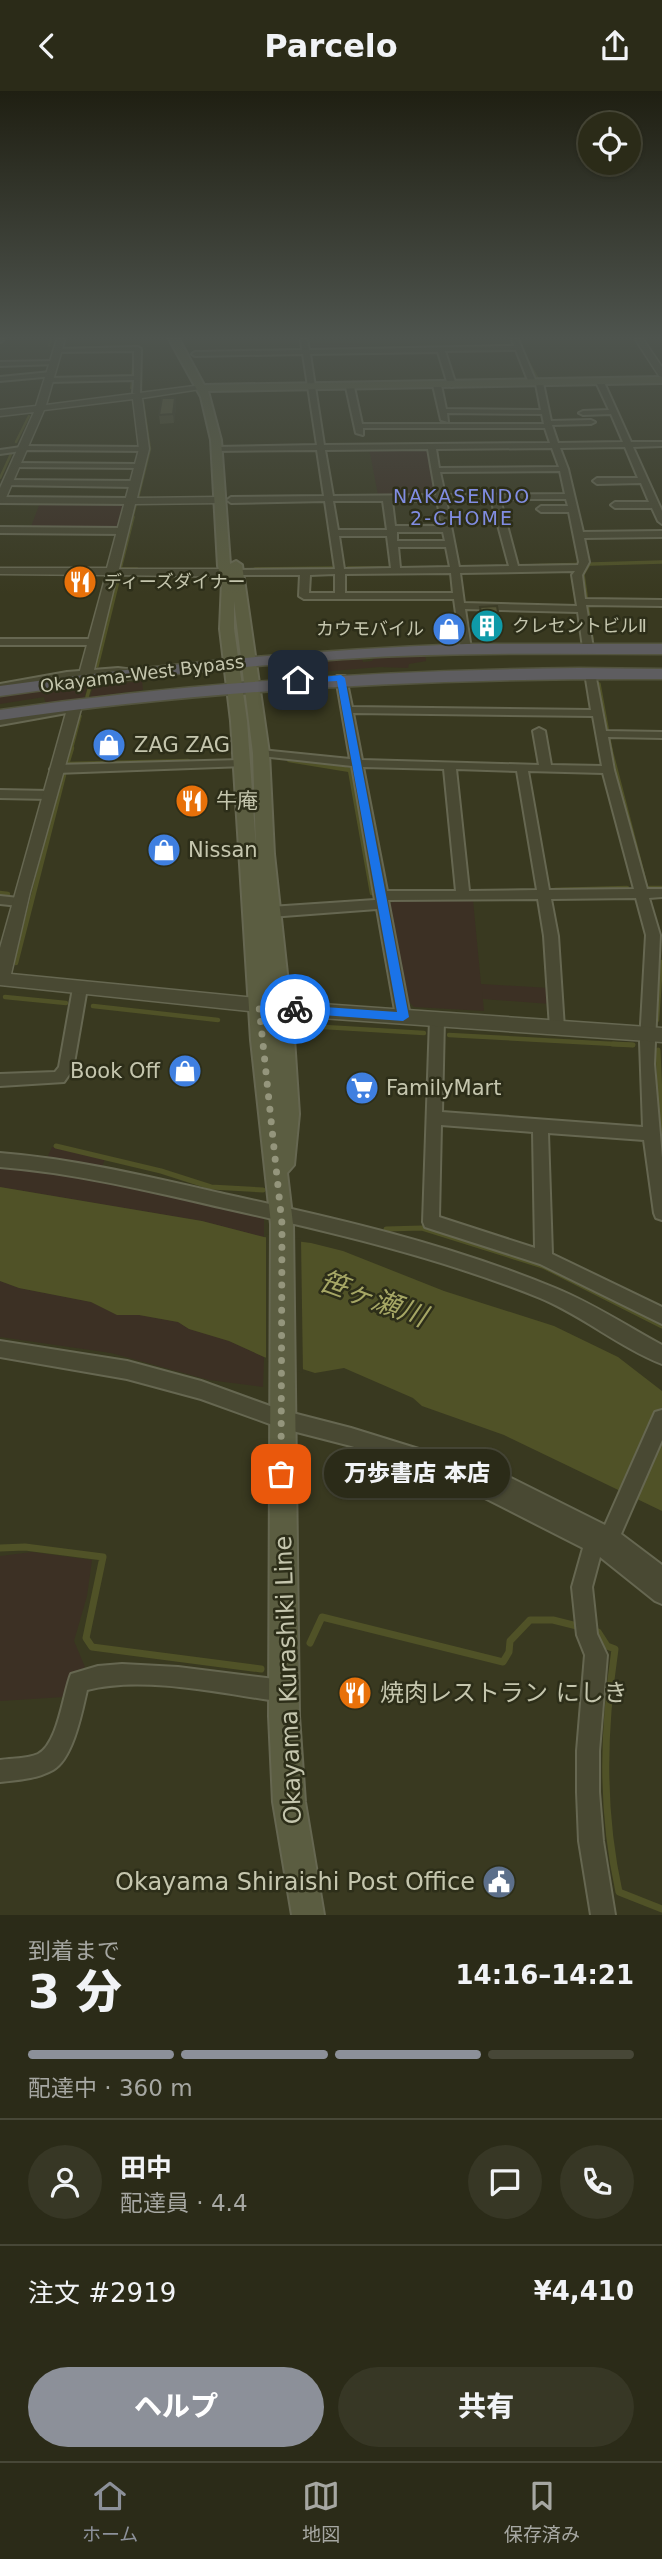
<!DOCTYPE html>
<html lang="ja">
<meta charset="utf-8">
<style>
:root{--surface:#2b2b18;--page:#373725;--text:#f1f3f6;--muted:#a6a7a2;--line:#474737;--accent:#8c9099}
body{margin:0;font-family:"DejaVu Sans","Noto Sans JP",sans-serif;background:var(--page);color:var(--text);height:100vh;display:flex;flex-direction:column;font-size:26px;white-space:nowrap}
*{box-sizing:border-box;margin:0}
p{font-size:23px;color:var(--muted)}
.icon{flex:none;width:38px;height:38px;fill:none;stroke:currentColor;stroke-width:2;stroke-linecap:round;stroke-linejoin:round}
.map{position:relative;height:1824px;overflow:hidden}
.panel{display:flex;flex-direction:column;background:var(--surface);flex:1}
.panel>*{flex:none}
.buttons{position:absolute;left:578px;top:21px;display:grid;gap:14px}
.buttons a{display:grid;place-items:center;width:63px;height:63px;border-radius:50%;background:var(--surface);box-shadow:0 2px 5px #0004,0 0 0 2px var(--line);font-size:35px}
.pin{position:absolute;display:grid;place-items:center;width:60px;height:60px;color:#fff;margin:-30px;border-radius:14px;box-shadow:0 4px 10px #0006}
.courier{position:absolute;display:grid;place-items:center;width:70px;height:70px;margin:-35px;border:5px solid #1a73e8;border-radius:50%;background:#fff;color:#222;box-shadow:0 2px 9px #0007}
.bubble{position:absolute;height:49px;border-radius:24px;background:var(--surface);box-shadow:0 2px 5px #0004,0 0 0 2px var(--line);font-size:23px;font-weight:800;line-height:49px;text-align:center}
.head em{font-style:normal;font-weight:800}
.head div{display:flex;flex-direction:column-reverse}
.head{display:flex;align-items:center;justify-content:space-between;height:119px;padding:0 28px}
h1{font-size:46px;font-weight:800;line-height:52px}
.bar{display:grid;grid-template-columns:repeat(4,1fr);gap:10px 7px;align-content:center;height:84px;padding:0 28px}
.bar i{height:9px;border-radius:5px;background:var(--line)}
.bar .selected{background:var(--accent)}
.bar p{grid-column:span 4}
.line{display:flex;align-items:center;gap:18px;padding:0 28px;border-top:2px solid var(--line)}
.line div{flex:1}
.round{display:grid;place-items:center;flex:none;width:74px;height:74px;border-radius:37px;background:var(--page)}
.button{display:flex;gap:14px;margin-top:auto;padding:14px 28px}
.button a{flex:1;height:80px;border-radius:42px;background:var(--accent);color:#fff;font-size:28px;font-weight:800;line-height:80px;text-align:center}
.button a+a{background:var(--page);color:var(--text)}
header{display:flex;justify-content:space-between;align-items:center;height:91px;padding:0 28px;background:var(--surface);font-size:32px;font-weight:800}
.tab-bar{display:flex;justify-content:space-around;align-items:center;height:98px;border-top:2px solid var(--line);background:var(--surface);font-size:19px;color:var(--muted)}
.tab-bar a{display:grid;justify-items:center;gap:4px}
.tab-bar .selected{color:var(--accent)}
.map>svg:first-child{display:block}
.green{fill:#3c3024}
.water{fill:#505227}
.pier{fill:#393920}
.lines{fill:none;stroke-linecap:round;stroke-linejoin:round}
.stream-far4{stroke:#505227;stroke-width:2.5}
.stream-far3{stroke:#505227;stroke-width:3.5}
.stream-far2{stroke:#505227;stroke-width:4.5}
.stream-far1{stroke:#505227;stroke-width:5}
.stream{stroke:#505227;stroke-width:7}
.minor-casing{stroke:#666751;stroke-width:4}
.tertiary-casing{stroke:#666751;stroke-width:3}
.secondary-casing{stroke:#666751;stroke-width:4}
.trunk-casing{stroke:#53543e;stroke-width:3}
.minor{fill:#494933;fill-rule:evenodd}
.tertiary{fill:#494933;fill-rule:evenodd}
.secondary{fill:#5b5d41;fill-rule:evenodd}
.trunk{fill:#5e5d60;fill-rule:evenodd}
.wall{fill:#49492f}
.shaded-wall{fill:#3c3c26}
.building{fill:#555537;stroke:#3c3c26;stroke-width:2}
.route{fill:#1a73e8}
.done{stroke:#94957c;stroke-width:7;stroke-dasharray:0 12.6}
.labels{text-anchor:middle;stroke-width:5;stroke-linejoin:round;paint-order:stroke}
.far-poi-label{font-size:18px;fill:#c5c6ae;stroke:#2d2e19;text-anchor:start}
.far-street-label{font-size:18px;fill:#c5c6ae;stroke:#2d2e19}
.far-neighbourhood-label{font-size:19px;letter-spacing:2px;fill:#818de2;stroke:#2d2e19}
.poi-label{font-size:21px;fill:#c5c6ae;stroke:#2d2e19;text-anchor:start}
.near-street-label{font-size:24px;fill:#c5c6ae;stroke:#2d2e19}
.near-poi-label{font-size:24px;fill:#c5c6ae;stroke:#2d2e19;text-anchor:start}
.near-water-label{font-size:28px;font-style:italic;fill:#a6a765;stroke:#2d2e19}
</style>
<header><svg class="icon" aria-label="back" viewBox="0 0 24 24"><path d="M15 5l-7 7 7 7"/></svg>Parcelo<svg class="icon" aria-label="share" viewBox="0 0 24 24"><path d="M12 15V3M7 8l5-5 5 5M5 13v7h14v-7"/></svg></header>
<div class="map">
<svg width="662" height="1824" viewBox="0 0 662 1824">
<rect width="100%" height="100%" fill="#393920"/>
<g class="green">
<polygon points="309,248 359,248 361,258 313,259 310,259"/>
<polygon points="369,357 427,358 435,403 378,404"/>
<polygon points="40,412 120,412 124,413 118,436 113,438 30,438"/>
<polygon points="425,563 426,570 409,573 408,577 380,576 308,582 306,571 362,568 363,571 372,570 375,566"/>
<polygon points="142,590 143,599 90,606 94,593 97,595"/>
<polygon points="88,593 84,607 46,613 44,606 0,613 0,605"/>
<polygon points="473,809 481,893 549,897 550,913 483,908 482,899 484,920 414,916 407,909 388,814 394,810"/>
<polygon points="52,1056 105,1068 102,1076 96,1078 52,1069 48,1065"/>
<polygon points="0,1073 106,1090 264,1126 264,1146 202,1130 0,1096"/>
<polygon points="0,1190 19,1197 91,1211 117,1224 139,1224 178,1231 189,1238 229,1250 264,1266 263,1296 209,1289 111,1262 0,1246"/>
<polygon points="32,1461 92,1469 87,1505 74,1550 85,1576 70,1589 64,1606 0,1610 0,1465"/>
</g>
<polygon class="water" points="0,1096 202,1130 264,1146 311,1152 343,1160 444,1200 554,1235 618,1266 662,1300 662,1420 504,1344 422,1315 413,1307 344,1277 315,1282 264,1266 229,1250 189,1238 178,1231 139,1224 117,1224 91,1211 19,1197 0,1190"/>
<polygon class="pier" points="266,1143 301,1148 303,1282 266,1270"/>
<g class="lines">
<g class="stream-far4">
<polyline points="308,248 309,259 315,260"/>
<polyline points="49,255 51,248"/>
<polyline points="520,256 538,288"/>
<polyline points="127,260 135,261 132,285"/>
<polyline points="67,261 80,261"/>
<polyline points="131,297 132,290"/>
<polyline points="143,311 150,358 138,407 151,407"/>
<polyline points="16,351 29,325"/>
<polyline points="0,387 11,363"/>
<polyline points="132,428 136,413"/>
</g>
<g class="stream-far3">
<polyline points="133,426 120,478 137,478"/>
<polyline points="589,473 583,483 592,548"/>
<polyline points="521,475 662,471"/>
<polyline points="348,477 388,477"/>
<polyline points="255,478 332,477"/>
<polyline points="97,575 119,486"/>
<polyline points="599,593 611,659"/>
<polyline points="87,606 91,592"/>
<polyline points="71,659 80,625"/>
</g>
<g class="stream-far2">
<polyline points="610,657 646,796"/>
<polyline points="289,669 350,679 372,802"/>
<polyline points="68,670 72,657"/>
<polyline points="67,673 188,670"/>
<polyline points="649,797 662,797"/>
<polyline points="555,799 627,797"/>
<polyline points="0,802 8,803"/>
<polyline points="16,872 64,684"/>
<polyline points="5,906 66,912"/>
<polyline points="93,915 218,929"/>
<polyline points="657,929 661,871"/>
<polyline points="324,936 424,942"/>
<polyline points="449,944 633,954"/>
</g>
<g class="stream-far1">
<polyline points="613,953 633,954"/>
<polyline points="658,959 662,1051"/>
<polyline points="56,1055 161,1080 211,1096 263,1099"/>
<polyline points="386,1138 422,1137 543,1175 662,1235"/>
</g>
<g class="stream">
<polyline points="0,1457 25,1456 103,1466 86,1547 92,1556 261,1578"/>
<path d="M592 1540 598 1541 607 1555 615 1558C603 1640 601 1719 619 1801L662 1818"/>
<polyline points="310,1552 322,1526 503,1571 509,1561 510,1550 530,1529 553,1529 581,1536"/>
</g>
<defs>
<g id="minor">
<polygon points="0,248 3,248 3,249 0,251"/>
<path d="M301 248H307L309 259 514 255 512 249 518 248 536 291 543 292 551 330 591 329 595 331 591 333 552 334 558 352 623 351 611 323 583 324 579 322 583 320 609 319 596 291 603 289 631 351H662V355L633 356 662 420V433L658 430 652 417H615L611 414 615 411H649L641 392 597 393 593 390 597 387H638L625 356 560 357 568 378 583 441 662 440V446L584 447 589 471 582 484 585 508 662 509V515L586 514 593 557 588 560 583 557 578 521 465 518 471 558 466 561 461 558 454 508H304L299 505 300 484H235V480L238 479 335 478 325 410 231 412 227 409 231 406 324 405 317 359 216 360 212 358 216 356 317 354 303 263 195 265 192 263 195 261 302 259ZM516 259 529 292 536 293 541 319 446 318 441 294 437 292 433 294 441 329 448 331 447 322 542 323 544 333H362L354 296 350 294 346 296 356 342 363 344V337H545L550 352 324 354 310 263 438 261 448 294 452 296 456 294 445 260ZM552 357 559 376 439 377 436 358ZM428 358 436 404 333 405 325 359ZM560 380 565 403 445 404 440 381ZM491 408 509 475 459 476 446 409ZM500 408H566L568 415H541L537 418 541 421H569L579 471 578 474 518 475ZM437 409 442 435H395L392 410ZM333 410H383L387 439H338ZM397 441H443L445 450H397ZM339 445H387L391 477 344 478ZM398 456H446L450 476 400 477ZM575 480 572 484 577 515 464 512 460 482ZM451 482 453 502H345V483ZM335 483V502H309L310 484Z"/>
<polygon points="138,256 141,258 140,304 133,302 134,289 49,291 45,289 49,287 134,285 134,260 57,261 55,258"/>
<polygon points="54,270 56,273 0,275 0,271"/>
<polygon points="51,281 54,285 0,290 0,286"/>
<polygon points="28,355 144,356 148,358 144,360 28,359 0,363 0,359"/>
<polygon points="15,372 139,373 143,375 139,377 12,376 11,374"/>
<polygon points="8,389 134,390 138,393 134,396 5,394 5,390"/>
<polygon points="0,406 130,407 134,410 130,413 0,412"/>
<polygon points="0,436 122,437 126,440 122,443 0,442"/>
<polygon points="0,548 94,548 99,551 94,554 0,554"/>
<polygon points="118,577 134,579 139,582 134,585 84,585 0,599 0,593 67,581"/>
<path d="M590 579 595 582 606 640 662 641V647L608 646 614 679 647 798H662V806L649 807 660 844 654 973 662 1067V1129L656 1127 654 1122 644 1049 548 1042 552 1163 662 1216V1233L540 1173 431 1138 425 1136 423 1131 430 928 432 924H442L444 928 442 1021 643 1036 640 951 646 844 636 807 551 808 558 845 564 937 562 941H552L550 937 544 845 538 808 388 809 410 925 408 929H398L396 925 377 818 270 826 263 821 270 816 375 809 352 675 261 665 255 662 261 659 350 668 336 587 337 585H345L346 587 352 616 591 619 585 582ZM353 622 593 625 602 675 551 674 545 640 539 637 533 640 539 674 362 669ZM363 676 444 678 456 800H387ZM456 678 517 680 537 799 469 800ZM528 680 603 682 634 798 549 799ZM441 1034 533 1041 535 1157 439 1126Z"/>
<polygon points="74,615 79,618 78,620 0,634 0,628"/>
<polygon points="241,669 245,671 245,675 56,682 50,678 56,674"/>
<polygon points="0,699 49,700 55,704 49,708 0,707"/>
<polygon points="0,805 19,807 25,811 19,815 0,813"/>
<polygon points="80,892 87,897 73,978 64,991 0,995 0,983 55,981 59,976 73,897"/>
<path d="M0 1062C76 1068 150 1086 224 1103 336 1127 448 1153 555 1197 592 1212 627 1235 662 1254V1273C619 1256 583 1225 540 1207 439 1166 331 1141 224 1117 150 1100 76 1082 0 1076Z"/>
<polygon points="0,1250 127,1270 201,1290 281,1319 351,1337 509,1386 605,1434 655,1321 662,1319 662,1349 621,1443 662,1474 662,1513 655,1510 600,1466 592,1496 597,1543 607,1564 599,1660 599,1701 603,1750 615,1824 591,1824 579,1750 577,1701 577,1660 585,1564 577,1544 572,1496 583,1457 473,1401 471,1393 351,1355 281,1337 201,1308 127,1288 0,1266"/>
<path d="M122 1573 178 1576 283 1589 291 1592 294 1600 291 1608 283 1611C225 1603 144 1584 87 1599 82 1621 73 1668 53 1679 37 1688 18 1689 0 1691V1669C12 1667 27 1668 38 1663 58 1653 63 1603 71 1583L98 1575Z"/>
</g>
<g id="tertiary">
<polygon points="57,248 65,248 46,314 202,294 207,297 142,307 149,358 137,407 220,406 225,409 220,412 135,413 119,478 238,478 244,482 238,486 117,484 93,583 86,587 79,583 106,484 0,483 0,477 107,477 139,358 133,308 44,319 5,409 0,412 0,397 34,321 0,325 0,319 36,315"/>
<polygon points="635,248 643,248 662,276 662,286 659,285"/>
<polygon points="74,614 81,618 30,801 11,883 307,912 662,937 662,951 307,926 0,894 0,857 67,618"/>
</g>
<path id="secondary" d="M169 248H179L204 294 662 286V292L208 300 221 349 230 473 236 470 242 474 269 662 274 763 294 947 299 1023 294 1074 287 1082 293 1133 299 1625 305 1711 324 1824H292L273 1711 269 1625 271 1133 251 949 231 630 220 538 222 490 218 475 211 349 201 306ZM234 510 253 662 256 758 247 630 234 538Z"/>
<g id="trunk">
<path d="M466 553H662V563C556 563 449 561 343 568 229 576 114 589 0 605V595C155 573 310 559 466 553Z"/>
<path d="M579 577 662 578V588C440 587 220 597 0 629V619C192 591 384 579 579 577Z"/>
</g>
</defs>
<use href="#minor" class="minor-casing"/>
<use href="#tertiary" class="tertiary-casing"/>
<use href="#secondary" class="secondary-casing"/>
<use href="#trunk" class="trunk-casing"/>
<use href="#minor" class="minor"/>
<use href="#tertiary" class="tertiary"/>
<use href="#secondary" class="secondary"/>
<use href="#trunk" class="trunk"/>
</g>
<g class="wall">
<polygon points="175,307 176,316 174,332 160,333 159,324"/>
<polygon points="480,516 500,532 498,547 481,547 478,530"/>
</g>
<polygon class="shaded-wall" points="175,307 176,316 174,332 173,323"/>
<g class="building">
<polygon points="162,307 175,307 173,323 159,324"/>
<polygon points="497,515 500,532 483,532 480,516"/>
</g>
<linearGradient id="sky" x2="0" y2="1"><stop stop-color="#1f1f12"/><stop offset="0.49" stop-color="#4e544e"/><stop offset="1" stop-color="#4e544e" stop-opacity="0"/></linearGradient>
<rect width="662" height="503" fill="url(#sky)"/>
<polygon class="route" points="341,584 345,587 409,926 403,930 295,922 289,918 295,914 397,921 337,590 298,592 294,589"/>
<g class="lines">
<polyline class="done" points="281,1383 282,1133 259,915 295,918"/>
</g>
<defs>
<symbol id="restaurant-disc" viewBox="-11 -11 22 22"><circle r="9.5" fill="#e8710a" stroke="#2d2e19"/><path d="M-5-6h1v4h1v-4h1v4h1v-4h1v5L-1.5 .5V6h-2V.5L-5-1ZM5-6V6H3V1.5H1.5Q1.5-4 5-6Z" fill="#fff"/></symbol>
<symbol id="building-disc" viewBox="-11 -11 22 22"><circle r="9.5" fill="#0f9aa8" stroke="#2d2e19"/><path d="M-4-6H4V6H1V3H-1V6H-4ZM-2.5-4.3h1.7v1.8h-1.7ZM.8-4.3h1.7v1.8H.8ZM-2.5-1h1.7V.8h-1.7ZM.8-1h1.7V.8H.8Z" fill="#fff"/></symbol>
<symbol id="shop-disc" viewBox="-11 -11 22 22"><circle r="9.5" fill="#3f7fe0" stroke="#2d2e19"/><path d="M-5-2.5h2.3a2.7 3.5 0 0 1 5.4 0H5L5.5 6h-11ZM-1.5-2.5h3a1.5 2.3 0 0 0-3 0Z" fill="#fff"/></symbol>
<symbol id="supermarket-disc" viewBox="-11 -11 22 22"><circle r="9.5" fill="#3f7fe0" stroke="#2d2e19"/><path d="M-6-5.5h2.5l.6 2H6L4.5 2H-2.5L-4.4-4H-6ZM-1.5 3.2a1.3 1.3 0 1 0 .1 0ZM3 3.2a1.3 1.3 0 1 0 .1 0Z" fill="#fff"/></symbol>
<symbol id="civic-disc" viewBox="-11 -11 22 22"><circle r="9.5" fill="#5c6f8a" stroke="#2d2e19"/><path d="M-.6-6.5H3V-4.5H.6V-3L4-1V1h2V6H-6V1h2V-1L-.6-3ZM-1.2 2.5V6h2.4V2.5Z" fill="#fff"/></symbol>
</defs>
<g fill-rule="evenodd">
<use href="#restaurant-disc" x="61" y="472" width="38" height="38"/>
<use href="#building-disc" x="468" y="516" width="38" height="38"/>
<use href="#shop-disc" x="430" y="519" width="38" height="38"/>
<use href="#shop-disc" x="90" y="635" width="38" height="38"/>
<use href="#restaurant-disc" x="173" y="691" width="38" height="38"/>
<use href="#shop-disc" x="145" y="740" width="38" height="38"/>
<use href="#shop-disc" x="166" y="961" width="38" height="38"/>
<use href="#supermarket-disc" x="343" y="978" width="38" height="38"/>
<use href="#restaurant-disc" x="336" y="1583" width="38" height="38"/>
<use href="#civic-disc" x="480" y="1772" width="38" height="38"/>
</g>
<g class="labels">
<g class="far-poi-label">
<text x="104" y="497">ディーズダイナー</text>
<text x="512" y="541">クレセントビルⅡ</text>
<text x="424" y="544" text-anchor="end">カウモバイル</text>
</g>
<g class="far-street-label">
<text transform="translate(142 583) rotate(-7)" y="6">Okayama-West Bypass</text>
</g>
<g class="far-neighbourhood-label">
<text x="462" y="412">NAKASENDO<tspan x="462" dy="22">2-CHOME</tspan></text>
</g>
<g class="poi-label">
<text x="134" y="661">ZAG ZAG</text>
<text x="216" y="717">牛庵</text>
<text x="188" y="766">Nissan</text>
<text x="160" y="987" text-anchor="end">Book Off</text>
<text x="386" y="1004">FamilyMart</text>
</g>
<g class="near-street-label">
<text transform="translate(288 1589) rotate(-92)" y="8">Okayama Kurashiki Line</text>
</g>
<g class="near-poi-label">
<text x="380" y="1610">焼肉レストラン にしき</text>
<text x="475" y="1799" text-anchor="end">Okayama Shiraishi Post Office</text>
</g>
<g class="near-water-label">
<text transform="translate(373 1207) rotate(20)" y="10">笹ヶ瀬川</text>
</g>
</g>
</svg>
<div class="buttons">
<a><svg class="icon" aria-label="locate" viewBox="0 0 24 24"><circle cx="12" cy="12" r="6"/><path d="M12 2v4M12 18v4M2 12h4M18 12h4"/></svg></a>
</div>
<div class="pin" style="left:281px;top:1383px;background:#ea580c"><svg class="icon" aria-label="bag" viewBox="0 0 24 24"><path d="M5 8h14l-1 12H6zM9 8a3 3 0 0 1 6 0"/></svg></div>
<div class="pin" style="left:298px;top:589px;background:#1f2937"><svg class="icon" aria-label="home" viewBox="0 0 24 24"><path d="M3 11l9-7 9 7M6 9v11h12V9"/></svg></div>
<div class="courier" style="left:295px;top:918px"><svg class="icon" aria-label="bike" viewBox="0 0 24 24"><circle cx="6" cy="16" r="4"/><circle cx="18" cy="16" r="4"/><path d="M6 16l4-8h5l3 8M10 8l3 8H6M13 5h3"/></svg></div>
<div class="bubble" style="left:324px;top:1358px;width:186px">万歩書店 本店</div>
</div>
<section class="panel">
<div class="head"><div><h1>3 分</h1><p>到着まで</p></div><em>14:16–14:21</em></div>
<div class="bar"><i class="selected"></i><i class="selected"></i><i class="selected"></i><i></i><p>配達中 · 360 m</p></div>
<div class="line" style="height:126px"><a class="round"><svg class="icon" aria-label="person" viewBox="0 0 24 24"><circle cx="12" cy="8" r="4"/><path d="M4 21q1-7 8-7t8 7"/></svg></a><div><b>田中</b><p>配達員 · 4.4</p></div><a class="round"><svg class="icon" aria-label="chat" viewBox="0 0 24 24"><path d="M4 5h16v11H9l-5 4z"/></svg></a><a class="round"><svg class="icon" aria-label="phone" viewBox="0 0 24 24"><path d="M5 4h4l2 5-3 2q2 4 5 5l2-3 5 2v4C11 20 4 13 5 4z"/></svg></a></div>
<div class="line" style="height:91px"><div>注文 #2919</div><b>¥4,410</b></div>
<div class="button"><a>ヘルプ</a><a>共有</a></div>
</section>
<nav class="tab-bar">
<a class="selected"><svg class="icon" aria-label="home" viewBox="0 0 24 24"><path d="M3 11l9-7 9 7M6 9v11h12V9"/></svg>ホーム</a>
<a><svg class="icon" aria-label="map" viewBox="0 0 24 24"><path d="M3 6l6-2 6 2 6-2v14l-6 2-6-2-6 2zM9 4v14M15 6v14"/></svg>地図</a>
<a><svg class="icon" aria-label="saved" viewBox="0 0 24 24"><path d="M7 4h10v16l-5-4-5 4z"/></svg>保存済み</a>
</nav>
